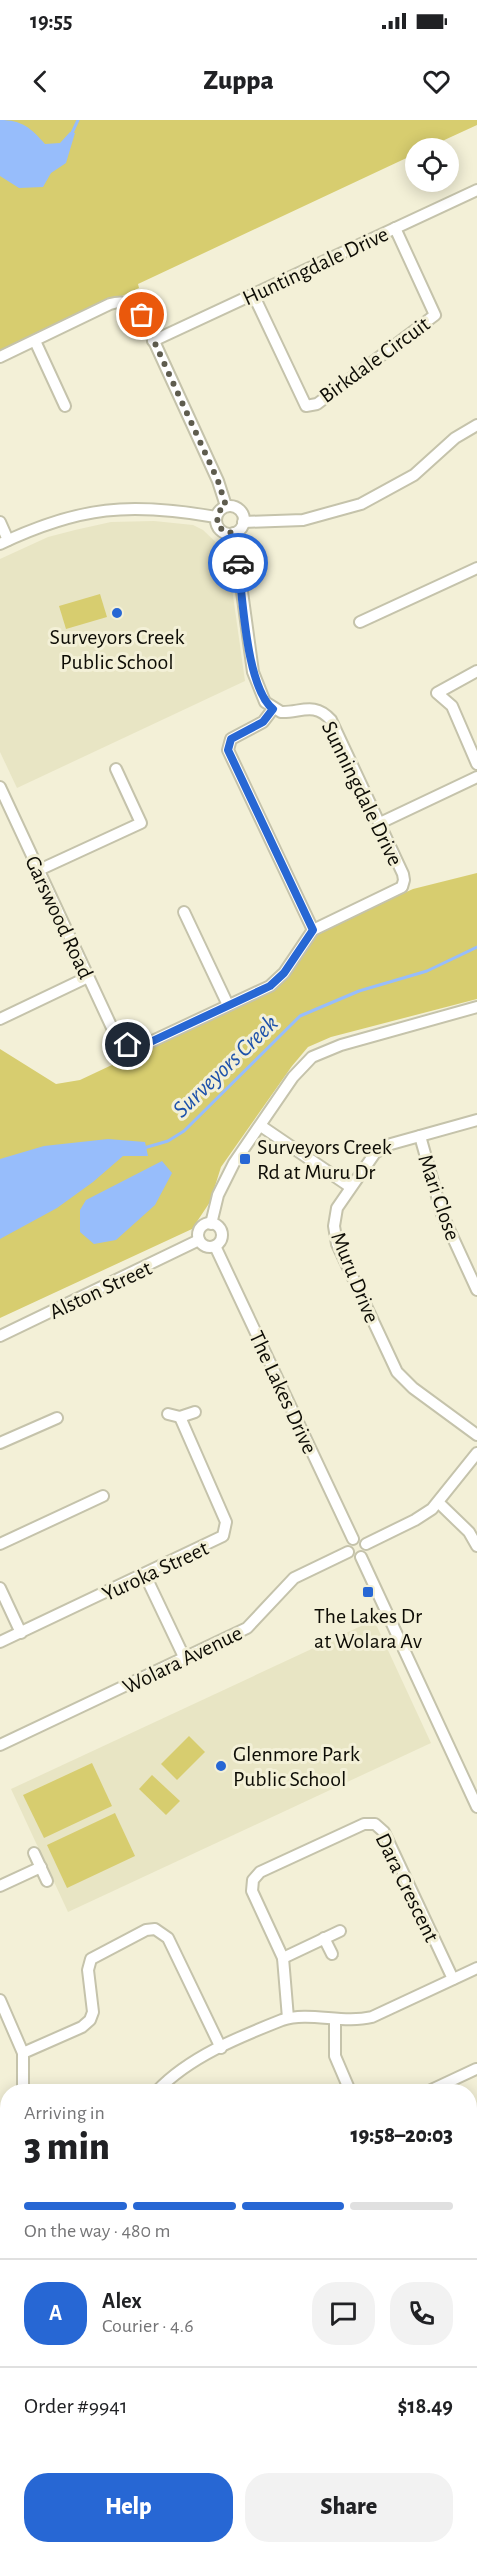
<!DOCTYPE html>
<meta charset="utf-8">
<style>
:root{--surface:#fff;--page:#f2f2f2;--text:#202124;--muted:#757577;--line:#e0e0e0;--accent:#2767d4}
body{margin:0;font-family:"Alegreya Sans",sans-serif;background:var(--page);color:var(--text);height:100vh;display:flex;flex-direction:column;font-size:22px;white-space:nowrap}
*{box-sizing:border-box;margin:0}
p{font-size:20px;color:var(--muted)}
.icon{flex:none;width:33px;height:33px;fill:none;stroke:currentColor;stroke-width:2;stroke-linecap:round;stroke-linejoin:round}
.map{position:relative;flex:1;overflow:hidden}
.details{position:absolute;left:0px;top:1964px;width:477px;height:470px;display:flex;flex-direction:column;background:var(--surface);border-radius:24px 24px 0 0;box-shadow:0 3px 15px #0003}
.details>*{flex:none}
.buttons{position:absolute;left:405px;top:18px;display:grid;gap:12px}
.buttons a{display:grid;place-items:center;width:54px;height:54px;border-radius:50%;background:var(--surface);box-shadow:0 3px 15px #0003;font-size:30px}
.pin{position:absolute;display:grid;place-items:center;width:51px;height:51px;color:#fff;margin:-26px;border:3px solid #fff;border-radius:50%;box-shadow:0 2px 6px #0007}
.courier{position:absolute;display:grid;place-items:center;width:60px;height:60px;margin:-30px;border:4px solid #2767d4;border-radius:50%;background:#fff;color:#222;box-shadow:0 2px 8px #0007}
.head em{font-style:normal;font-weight:800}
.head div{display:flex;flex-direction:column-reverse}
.head{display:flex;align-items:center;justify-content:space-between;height:102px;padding:0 24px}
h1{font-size:39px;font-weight:800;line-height:45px}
.bar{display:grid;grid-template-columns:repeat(4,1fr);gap:9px 6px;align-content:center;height:72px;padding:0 24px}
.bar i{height:8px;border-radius:4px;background:var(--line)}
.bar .active{background:var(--accent)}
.bar p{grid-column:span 4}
.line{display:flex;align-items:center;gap:15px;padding:0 24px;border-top:2px solid var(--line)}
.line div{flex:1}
.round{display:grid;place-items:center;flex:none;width:63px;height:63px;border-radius:24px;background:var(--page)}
.button{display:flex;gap:12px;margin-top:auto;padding:12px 24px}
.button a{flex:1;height:69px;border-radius:24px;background:var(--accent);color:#fff;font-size:24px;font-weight:800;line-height:69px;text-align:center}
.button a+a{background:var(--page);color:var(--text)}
.status{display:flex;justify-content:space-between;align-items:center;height:42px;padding:0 30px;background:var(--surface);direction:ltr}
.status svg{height:16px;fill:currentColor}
header{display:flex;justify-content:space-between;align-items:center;height:78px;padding:0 24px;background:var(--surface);font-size:27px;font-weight:800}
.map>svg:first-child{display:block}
.built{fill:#e8e5c4}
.green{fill:#d7cd6f}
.water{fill:#97bdfb}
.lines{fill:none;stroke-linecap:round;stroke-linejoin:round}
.stream{stroke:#97bdfb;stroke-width:3}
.minor-casing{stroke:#c5c3ab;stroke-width:14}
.minor{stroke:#fff;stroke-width:10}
.done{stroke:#5e5c4e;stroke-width:6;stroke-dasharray:0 10.8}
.route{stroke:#2767d4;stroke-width:8}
.poi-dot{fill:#2767d4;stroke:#f3f0d7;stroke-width:2}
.labels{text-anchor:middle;stroke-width:6;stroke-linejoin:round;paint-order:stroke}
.street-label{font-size:22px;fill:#0d0c05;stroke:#f3f0d7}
.poi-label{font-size:22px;fill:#0d0c05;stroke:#f3f0d7}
.water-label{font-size:24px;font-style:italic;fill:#1d52ab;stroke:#f3f0d7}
</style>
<div class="status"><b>19:55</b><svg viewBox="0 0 49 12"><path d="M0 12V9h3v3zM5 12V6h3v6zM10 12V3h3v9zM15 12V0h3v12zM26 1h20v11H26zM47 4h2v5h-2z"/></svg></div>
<header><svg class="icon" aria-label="back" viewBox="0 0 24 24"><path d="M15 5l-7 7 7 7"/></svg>Zuppa<svg class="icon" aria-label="heart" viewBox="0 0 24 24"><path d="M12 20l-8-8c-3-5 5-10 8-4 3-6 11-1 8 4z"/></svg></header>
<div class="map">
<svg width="477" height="2432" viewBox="0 0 477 2432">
<rect width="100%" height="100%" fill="#f3f0d7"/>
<g class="built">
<polygon points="154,401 193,405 203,410 227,433 245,561 17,668 0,632 0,439 48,417 75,410 111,402"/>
<polygon points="374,1500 431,1623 68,1792 11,1669"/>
</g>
<g class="green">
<polygon points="0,0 477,0 477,5 427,28 416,28 415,34 138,164 139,168 0,233"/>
<polygon points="100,474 107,497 66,509 59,486"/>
<polygon points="477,753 477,879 331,917 308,927 292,946 221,1047 210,1082 192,1109 0,1198 0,929 56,964 80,960 114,944 133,946 137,931 273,869 315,813 413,769"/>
<polygon points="189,1616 205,1632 177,1660 161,1644"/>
<polygon points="92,1643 112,1686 44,1718 23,1675"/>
<polygon points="152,1655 180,1681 166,1695 139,1669"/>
<polygon points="115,1693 135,1736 67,1768 47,1725"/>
<polygon points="0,2146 8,2148 7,2211 0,2233"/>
</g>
<g class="water">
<path d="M0 0C22 0 31 8 45 24L60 23 70 12 75 13 66 43 51 53 43 67 19 68 0 56Z"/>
<polygon points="108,1019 145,1022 148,1036 123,1036 93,1062 57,1088 0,1119 0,1039 44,1026"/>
<polygon points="162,1041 172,1053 155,1085 116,1120 94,1124 80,1112 80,1090 86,1080"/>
</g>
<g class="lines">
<g class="stream">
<polyline points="71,15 78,0"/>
<polyline points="144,1028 168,1021 184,1011 300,896 359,871 427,851 477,827"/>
</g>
<defs>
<g id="minor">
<polyline points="253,174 306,286 317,284 435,195 395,108"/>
<polyline points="35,221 65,286"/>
<polyline points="153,221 477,70"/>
<path d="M0 237 110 184C124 180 134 183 142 195L218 361 226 386"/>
<circle cx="230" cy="400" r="14"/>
<polyline points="0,402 8,420"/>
<polyline points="243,402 303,400 361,384 414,355 455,318 477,305"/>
<path d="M0 424C80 386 130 382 216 397"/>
<polyline points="360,502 477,448"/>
<polyline points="477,551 437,573 452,586 477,644"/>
<polyline points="273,589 263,602 231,619 228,630 313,810"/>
<path d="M0 667 114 912 128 925H144L270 866 284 853 313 810 402 767 404 760 403 754 331 600C314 581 300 593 281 592L265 582 253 552 234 413"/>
<polyline points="380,703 477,657"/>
<polyline points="39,750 141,703 116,649"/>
<polyline points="184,792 228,885"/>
<polyline points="0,899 88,857"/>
<polyline points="477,1000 391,1024 375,1033 337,1088 334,1106 337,1124 397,1252 413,1268 477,1315"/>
<polyline points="261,1006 349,1066"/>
<polyline points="420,1016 442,1094 477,1170"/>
<circle cx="210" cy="1115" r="12"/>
<polyline points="211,1104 218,1075 234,1043 293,957 312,937 341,925 477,887"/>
<polyline points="215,1126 353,1419"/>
<polyline points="0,1216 199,1120"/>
<polyline points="168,1294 180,1297 195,1292"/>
<polyline points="0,1323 57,1298"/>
<polyline points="439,1383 469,1412 477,1426"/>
<polyline points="0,1424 103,1376"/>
<polyline points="366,1424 415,1400 432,1389 477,1333"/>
<polyline points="361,1437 477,1687"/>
<polyline points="145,1455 185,1539"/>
<polyline points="0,1468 21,1513"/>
<polyline points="0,1522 223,1416 226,1402 180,1297"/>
<polyline points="0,1625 247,1508 294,1458 348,1432"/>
<polyline points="34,1733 47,1761"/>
<polyline points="0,1766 41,1747"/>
<polyline points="324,1818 332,1834"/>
<polyline points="283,1838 340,1811"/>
<polyline points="0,1880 23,1933 23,1971"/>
<polyline points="288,1898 283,1838 252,1771 253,1760 260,1752 364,1704 375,1704 384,1712 453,1859"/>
<polyline points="335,1900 335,1936 350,1971"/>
<polyline points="23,1933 82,1907 90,1900 93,1892 88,1850 91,1839 146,1810 155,1809 168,1818 221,1928"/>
<path d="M157 1971C189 1937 239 1917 282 1900 309 1891 342 1904 372 1897L477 1848"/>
<polyline points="429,1971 476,1949"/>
<polyline points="0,2016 8,2004"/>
<polyline points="470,2101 477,2097"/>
<polyline points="0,2139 8,2140"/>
<polyline points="470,2201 477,2197"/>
<polyline points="0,2248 8,2230"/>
<polyline points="470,2303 477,2299"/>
<polyline points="470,2323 477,2339"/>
<polyline points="132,2426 139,2432"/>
<polyline points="310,2426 313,2432"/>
<polyline points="413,2426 416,2432"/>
<polyline points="248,2432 262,2426"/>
</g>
</defs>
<use href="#minor" class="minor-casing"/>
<use href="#minor" class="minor"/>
</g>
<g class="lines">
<polyline class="done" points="142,195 218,361 226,386 218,392 217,405 226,413 234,412 238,443"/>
<path class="route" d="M128 925H144L270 866 284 853 313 810 228 630 231 619 263 602 273 589C246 567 243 478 238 443"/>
</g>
<g class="poi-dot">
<circle cx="117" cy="493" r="6"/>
<rect x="239" y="1033" width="12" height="12" rx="3"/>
<rect x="362" y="1466" width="12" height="12" rx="3"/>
<circle cx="221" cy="1646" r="6"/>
</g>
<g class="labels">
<g class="street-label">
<text transform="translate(315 145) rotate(-25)" y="8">Huntingdale Drive</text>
<text transform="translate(374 239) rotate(-36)" y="8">Birkdale Circuit</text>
<text transform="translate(363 673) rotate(64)" y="8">Sunningdale Drive</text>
<text transform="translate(60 797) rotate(65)" y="8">Garswood Road</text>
<text transform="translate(440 1077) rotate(71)" y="8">Mari Close</text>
<text transform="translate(356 1157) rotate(68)" y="8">Muru Drive</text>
<text transform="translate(100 1169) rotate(-25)" y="8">Alston Street</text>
<text transform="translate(284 1272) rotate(65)" y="8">The Lakes Drive</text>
<text transform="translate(155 1450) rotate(-25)" y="8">Yuroka Street</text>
<text transform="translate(182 1539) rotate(-26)" y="8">Wolara Avenue</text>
<text transform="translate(408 1767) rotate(64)" y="8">Dara Crescent</text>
</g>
<g class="poi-label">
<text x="117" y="524">Surveyors Creek<tspan x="117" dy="25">Public School</tspan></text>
<text x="257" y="1034" text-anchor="start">Surveyors Creek<tspan x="257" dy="25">Rd at Muru Dr</tspan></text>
<text x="368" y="1503">The Lakes Dr<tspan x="368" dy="25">at Wolara Av</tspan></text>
<text x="233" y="1641" text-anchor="start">Glenmore Park<tspan x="233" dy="25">Public School</tspan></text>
</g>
<g class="water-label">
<text transform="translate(225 946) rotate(-44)" y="8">Surveyors Creek</text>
</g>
</g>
</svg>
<div class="buttons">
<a><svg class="icon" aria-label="locate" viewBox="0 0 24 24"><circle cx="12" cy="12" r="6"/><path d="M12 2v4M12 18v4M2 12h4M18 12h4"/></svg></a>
</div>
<div class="pin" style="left:142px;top:195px;background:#ea580c"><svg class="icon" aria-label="bag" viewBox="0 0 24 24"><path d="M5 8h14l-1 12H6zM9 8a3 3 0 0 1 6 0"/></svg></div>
<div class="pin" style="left:128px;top:925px;background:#1f2937"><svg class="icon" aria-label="home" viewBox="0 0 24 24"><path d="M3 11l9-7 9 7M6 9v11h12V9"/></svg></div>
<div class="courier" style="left:238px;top:443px"><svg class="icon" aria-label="car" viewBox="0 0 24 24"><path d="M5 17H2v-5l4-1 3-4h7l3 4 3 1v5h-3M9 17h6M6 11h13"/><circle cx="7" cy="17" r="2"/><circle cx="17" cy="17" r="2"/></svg></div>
<section class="details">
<div class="head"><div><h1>3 min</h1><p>Arriving in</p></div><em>19:58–20:03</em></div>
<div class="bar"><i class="active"></i><i class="active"></i><i class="active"></i><i></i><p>On the way · 480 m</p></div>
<div class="line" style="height:108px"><b class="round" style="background:var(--accent);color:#fff">A</b><div><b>Alex</b><p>Courier · 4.6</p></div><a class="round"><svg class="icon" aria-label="chat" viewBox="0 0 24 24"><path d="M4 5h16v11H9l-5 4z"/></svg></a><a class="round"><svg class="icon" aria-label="phone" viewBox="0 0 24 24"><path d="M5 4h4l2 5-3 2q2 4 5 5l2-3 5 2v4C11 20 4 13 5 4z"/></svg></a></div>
<div class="line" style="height:78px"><div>Order #9941</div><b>$18.49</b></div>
<div class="button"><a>Help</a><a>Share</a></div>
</section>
</div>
